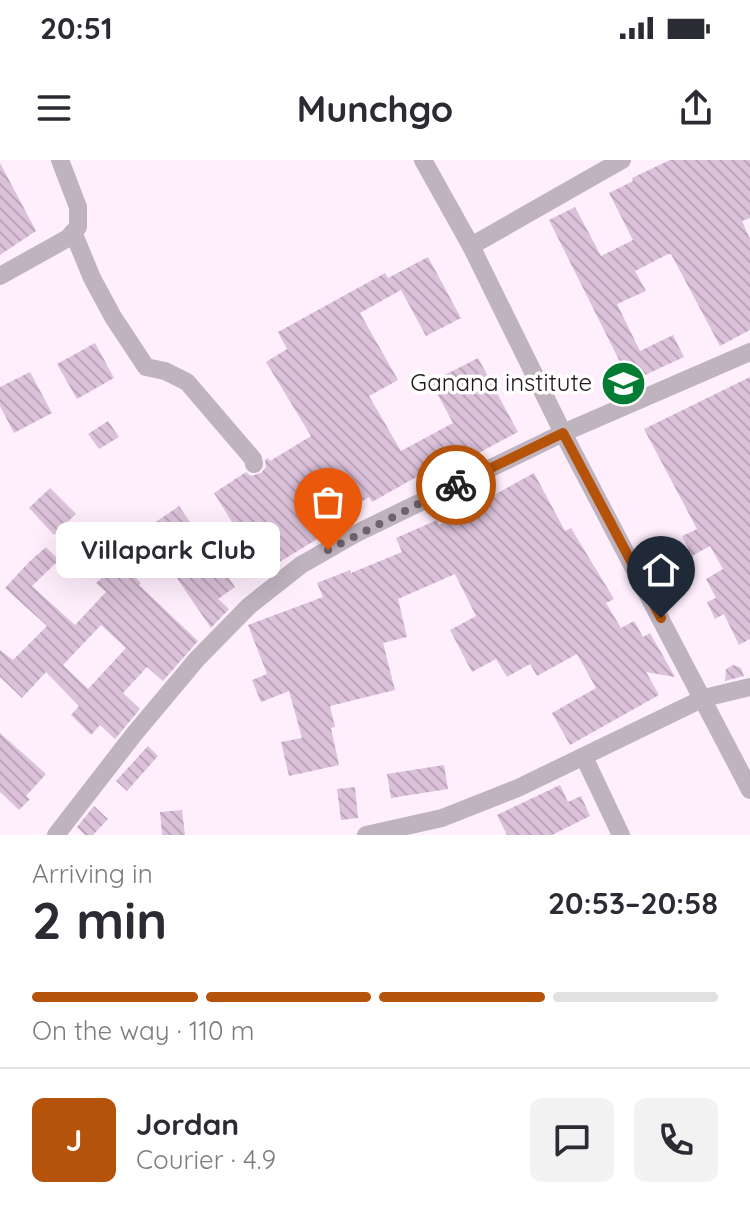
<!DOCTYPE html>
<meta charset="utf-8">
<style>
:root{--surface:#fff;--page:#f2f2f3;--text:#2b2b33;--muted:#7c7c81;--line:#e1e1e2;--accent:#b45309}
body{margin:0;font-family:Quicksand,sans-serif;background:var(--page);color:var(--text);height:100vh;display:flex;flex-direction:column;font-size:30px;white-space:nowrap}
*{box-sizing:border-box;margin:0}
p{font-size:26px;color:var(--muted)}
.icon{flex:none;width:44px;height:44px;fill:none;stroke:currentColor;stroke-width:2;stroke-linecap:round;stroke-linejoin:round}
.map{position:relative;height:675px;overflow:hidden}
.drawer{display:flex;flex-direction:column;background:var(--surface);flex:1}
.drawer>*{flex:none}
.pin{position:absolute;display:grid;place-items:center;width:68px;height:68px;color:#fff;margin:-82px -34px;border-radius:50% 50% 50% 0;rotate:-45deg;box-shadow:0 0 8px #0007}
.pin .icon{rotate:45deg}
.courier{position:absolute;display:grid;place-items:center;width:80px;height:80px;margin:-40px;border:6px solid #b45309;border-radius:50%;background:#fff;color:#222;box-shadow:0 2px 10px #0007}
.bubble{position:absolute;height:56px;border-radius:12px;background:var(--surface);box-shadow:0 8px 32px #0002;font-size:26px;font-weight:700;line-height:56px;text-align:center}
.overview em{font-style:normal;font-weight:700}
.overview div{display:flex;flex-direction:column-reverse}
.overview{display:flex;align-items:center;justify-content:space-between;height:136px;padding:0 32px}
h1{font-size:52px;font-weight:700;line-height:60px}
.bar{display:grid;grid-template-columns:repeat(4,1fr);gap:12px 8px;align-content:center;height:96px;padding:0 32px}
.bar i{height:10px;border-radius:6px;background:var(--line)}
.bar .selected{background:var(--accent)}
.bar p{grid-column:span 4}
.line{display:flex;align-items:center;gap:20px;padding:0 32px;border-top:2px solid var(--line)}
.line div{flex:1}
.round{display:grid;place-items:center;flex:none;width:84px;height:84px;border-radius:12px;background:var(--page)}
.status{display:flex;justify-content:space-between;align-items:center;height:56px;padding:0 40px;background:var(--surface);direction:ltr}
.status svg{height:22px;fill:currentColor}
header{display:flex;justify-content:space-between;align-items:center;height:104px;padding:0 32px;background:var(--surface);font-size:36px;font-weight:700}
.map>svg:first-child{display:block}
.building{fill:url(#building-back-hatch);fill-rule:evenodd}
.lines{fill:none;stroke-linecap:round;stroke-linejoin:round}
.minor{stroke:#bfb3be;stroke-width:18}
.done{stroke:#6e636d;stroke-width:8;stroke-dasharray:0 14.4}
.route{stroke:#b45309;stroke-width:10}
.labels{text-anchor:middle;stroke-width:7;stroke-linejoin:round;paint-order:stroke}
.poi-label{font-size:24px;fill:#20171f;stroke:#fff;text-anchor:end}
</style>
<div class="status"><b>20:51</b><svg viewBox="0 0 49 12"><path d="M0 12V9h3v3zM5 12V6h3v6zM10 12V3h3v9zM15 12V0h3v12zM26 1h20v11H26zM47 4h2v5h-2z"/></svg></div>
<header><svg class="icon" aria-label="menu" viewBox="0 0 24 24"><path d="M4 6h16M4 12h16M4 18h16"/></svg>Munchgo<svg class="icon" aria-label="share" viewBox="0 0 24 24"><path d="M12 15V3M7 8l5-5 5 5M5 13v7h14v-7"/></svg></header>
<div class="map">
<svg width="750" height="675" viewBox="0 0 750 675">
<defs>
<pattern id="building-back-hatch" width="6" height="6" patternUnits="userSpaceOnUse" patternTransform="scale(2)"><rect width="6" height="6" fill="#dbc1d9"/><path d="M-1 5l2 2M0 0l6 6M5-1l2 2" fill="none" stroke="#bca5ba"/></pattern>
</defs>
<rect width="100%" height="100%" fill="#ffeffd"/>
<g class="building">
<polygon points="670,0 750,0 750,58 742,61 750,79 750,170 720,186 671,94 668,94 635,111 646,131 617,144 640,191 673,175 684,197 630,222 549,60 575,47 601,96 633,80 609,33 633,21 632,18"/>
<polygon points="0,3 36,71 0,95"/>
<polygon points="428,97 461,158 426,176 401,130 360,153 398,220 369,236 401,291 453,263 431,222 478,198 518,272 424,322 420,315 372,342 369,337 314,371 319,378 263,412 214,333 246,312 251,316 261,313 266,307 265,300 268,298 270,301 311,276 266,202 287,189 278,172 385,113 388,118"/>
<polygon points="95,183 114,218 77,239 57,204"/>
<polygon points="30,212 52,253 14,273 0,246 0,227"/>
<polygon points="750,217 750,479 739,485 724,454 715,459 707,442 716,438 706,419 723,409 710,386 692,396 682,376 697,369 644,269"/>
<polygon points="108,261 119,277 99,289 88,274"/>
<polygon points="534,313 565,371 571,368 614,439 606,443 621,468 634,461 643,477 650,473 675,517 646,512 659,535 570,585 552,553 596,528 577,494 537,516 530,504 507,517 496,499 472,512 450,470 476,456 455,414 398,439 407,477 383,483 395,530 330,546 335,567 331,568 339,605 289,616 281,582 302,578 289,531 261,542 252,520 267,514 248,465 323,437 317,423 350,410 351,413 402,392 396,378 437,360 439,365"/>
<polygon points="50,328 76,354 54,375 29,348"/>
<path d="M179 346 235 427 218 439 229 449 211 468 159 392 133 415 141 423 139 425 198 481 163 521 147 507 123 533 140 549 115 579 100 565 91 575 71 555 79 546 46 512 22 538 0 517V490L13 500 47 466 5 428 29 402 46 387 59 400 32 426 75 465 106 432 96 423 128 393 99 395 132 365 140 373ZM101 465 126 488 88 529 63 505Z"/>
<polygon points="733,505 741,508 744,516 725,521 726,509"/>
<polygon points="0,573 46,614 26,636 30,639 19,650 0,632"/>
<polygon points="148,586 158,596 127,631 116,621"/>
<polygon points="444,605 448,629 391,638 387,614"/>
<polygon points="560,625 568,642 581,636 590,656 552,675 507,675 497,655"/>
<polygon points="355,627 358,658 341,660 337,629"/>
<polygon points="94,646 108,659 93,675 85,675 77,667"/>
<polygon points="182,650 185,675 162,675 160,652"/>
</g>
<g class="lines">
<g class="minor">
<polyline points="423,0 471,86 563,273 750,630"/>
<polyline points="73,72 92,118 113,157 146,207 165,211 187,222 253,299 254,304"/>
<polyline points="471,86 622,0"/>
<polyline points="0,116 68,78 78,67 78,47 60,0"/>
<polyline points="584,597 621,675"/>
<polyline points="56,675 135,573 197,499 249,446 301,405 355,374 563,273 750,192"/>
<polyline points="366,675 442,658 518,628 704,538 750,527"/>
</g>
</g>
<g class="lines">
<polyline class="done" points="328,390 456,325"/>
<polyline class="route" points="456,325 563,273 661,458"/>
</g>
<defs>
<symbol id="university-disc" viewBox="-11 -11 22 22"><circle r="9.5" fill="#057c33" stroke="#fff"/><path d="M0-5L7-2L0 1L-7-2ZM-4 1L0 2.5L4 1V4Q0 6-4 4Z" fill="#fff"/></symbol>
</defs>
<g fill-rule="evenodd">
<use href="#university-disc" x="598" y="198" width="51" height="51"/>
</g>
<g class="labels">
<g class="poi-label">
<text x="592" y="231">Ganana institute</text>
</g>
</g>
</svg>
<div class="pin" style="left:328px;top:390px;background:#ea580c"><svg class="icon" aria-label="bag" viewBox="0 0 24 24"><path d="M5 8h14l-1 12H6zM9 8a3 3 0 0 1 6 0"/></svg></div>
<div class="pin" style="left:661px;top:458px;background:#1f2937"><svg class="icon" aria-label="home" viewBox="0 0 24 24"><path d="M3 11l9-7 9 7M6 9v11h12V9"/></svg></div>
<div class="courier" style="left:456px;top:325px"><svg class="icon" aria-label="bike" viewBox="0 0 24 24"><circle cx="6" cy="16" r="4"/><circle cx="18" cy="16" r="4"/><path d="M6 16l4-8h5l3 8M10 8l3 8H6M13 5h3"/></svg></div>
<div class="bubble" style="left:56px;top:362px;width:224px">Villapark Club</div>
</div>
<section class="drawer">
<div class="overview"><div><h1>2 min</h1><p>Arriving in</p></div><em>20:53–20:58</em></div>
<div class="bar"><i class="selected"></i><i class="selected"></i><i class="selected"></i><i></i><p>On the way · 110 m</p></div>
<div class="line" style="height:144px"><b class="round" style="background:var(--accent);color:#fff">J</b><div><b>Jordan</b><p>Courier · 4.9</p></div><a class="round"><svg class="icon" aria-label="chat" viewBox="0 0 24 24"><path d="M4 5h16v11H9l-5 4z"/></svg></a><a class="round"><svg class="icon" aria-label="phone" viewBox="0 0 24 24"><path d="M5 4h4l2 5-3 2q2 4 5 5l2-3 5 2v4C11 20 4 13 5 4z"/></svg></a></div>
</section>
